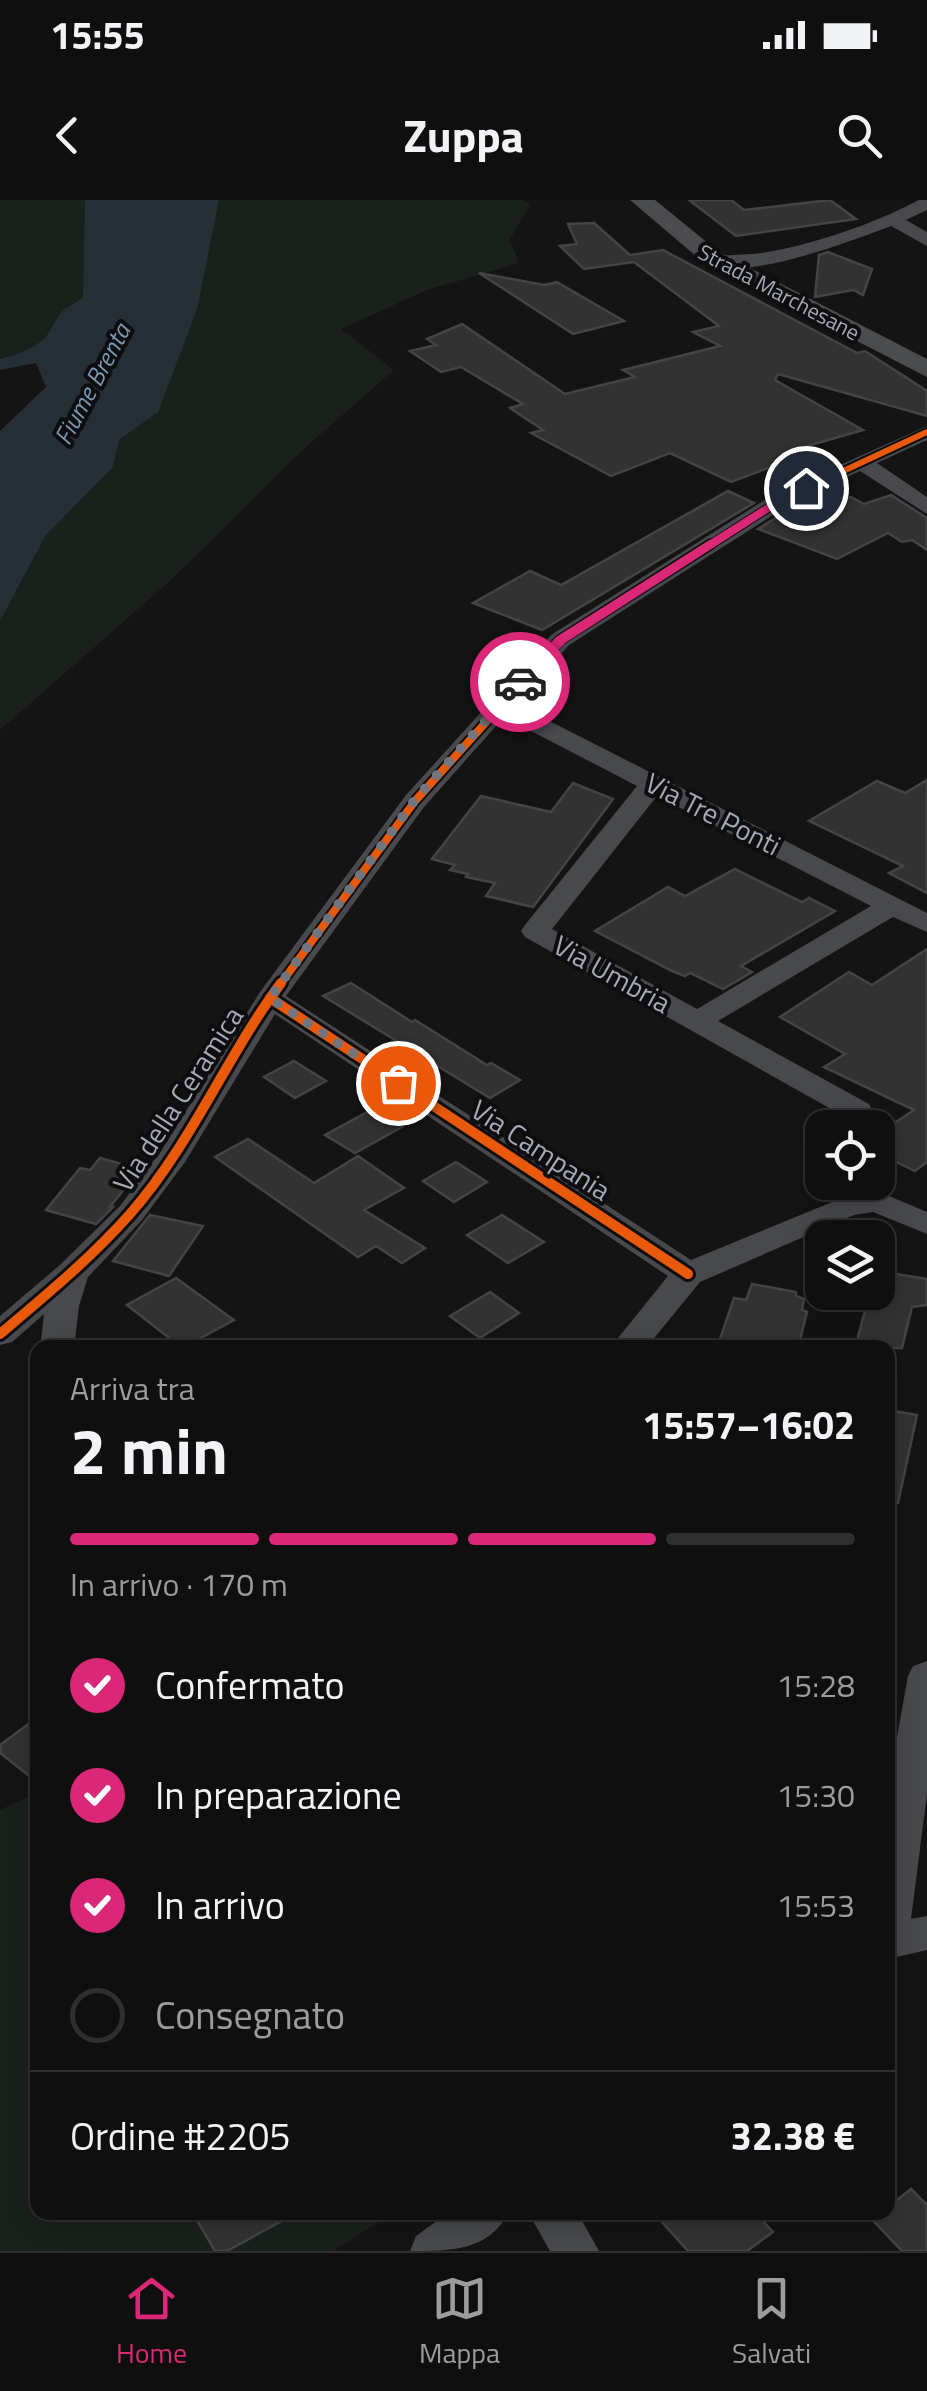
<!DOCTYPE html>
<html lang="it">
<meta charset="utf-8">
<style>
:root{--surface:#0f0f0f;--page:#1d1d1d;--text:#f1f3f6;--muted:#9b9c9e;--line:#2f2f2f;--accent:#db2777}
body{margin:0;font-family:"Titillium Web",sans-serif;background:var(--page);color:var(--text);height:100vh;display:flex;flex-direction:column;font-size:38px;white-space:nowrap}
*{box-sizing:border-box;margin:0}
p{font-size:32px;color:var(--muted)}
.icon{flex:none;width:55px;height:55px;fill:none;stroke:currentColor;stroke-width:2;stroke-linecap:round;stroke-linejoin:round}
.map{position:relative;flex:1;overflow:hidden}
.sheet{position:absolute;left:30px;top:1140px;width:865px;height:880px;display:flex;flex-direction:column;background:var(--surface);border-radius:20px;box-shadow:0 5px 25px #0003,0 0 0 2px var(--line)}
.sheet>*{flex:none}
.fabs{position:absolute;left:805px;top:910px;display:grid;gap:20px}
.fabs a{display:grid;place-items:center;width:90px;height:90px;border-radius:20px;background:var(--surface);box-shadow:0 5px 25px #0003,0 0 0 2px var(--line);font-size:50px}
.pin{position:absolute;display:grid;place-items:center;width:85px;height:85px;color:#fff;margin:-42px;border:5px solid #fff;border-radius:50%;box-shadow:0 2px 10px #0007}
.courier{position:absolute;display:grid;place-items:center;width:100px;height:100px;margin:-50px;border:8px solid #db2777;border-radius:50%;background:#fff;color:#222;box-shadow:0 2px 12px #0007}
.overview em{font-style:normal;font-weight:700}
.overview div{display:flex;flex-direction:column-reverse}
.overview{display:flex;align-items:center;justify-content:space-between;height:170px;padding:0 40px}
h1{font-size:65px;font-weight:700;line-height:75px}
.bar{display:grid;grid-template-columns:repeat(4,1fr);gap:15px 10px;align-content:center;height:120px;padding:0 40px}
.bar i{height:12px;border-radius:8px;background:var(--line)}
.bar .selected{background:var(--accent)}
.bar p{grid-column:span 4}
.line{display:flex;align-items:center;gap:25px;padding:0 40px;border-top:2px solid var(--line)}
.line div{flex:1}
ol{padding:0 40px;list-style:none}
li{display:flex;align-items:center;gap:30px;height:110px}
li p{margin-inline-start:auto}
li .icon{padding:10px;border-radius:50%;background:var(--accent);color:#fff;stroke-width:4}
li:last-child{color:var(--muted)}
li i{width:55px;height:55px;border:5px solid var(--line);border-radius:50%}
.status{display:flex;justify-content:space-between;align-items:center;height:70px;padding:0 50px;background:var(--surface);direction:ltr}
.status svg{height:28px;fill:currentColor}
header{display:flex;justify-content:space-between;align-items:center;height:130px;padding:0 40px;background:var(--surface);font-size:45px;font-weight:700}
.menu{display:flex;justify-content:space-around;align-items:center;height:140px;border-top:2px solid var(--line);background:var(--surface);font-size:28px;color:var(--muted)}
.menu a{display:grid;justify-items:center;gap:5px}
.menu .selected{color:var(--accent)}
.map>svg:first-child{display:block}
.green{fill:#1a211b}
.water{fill:#272f36}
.building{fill:#323233;stroke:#424448;stroke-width:2.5}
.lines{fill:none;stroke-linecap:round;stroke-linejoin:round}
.minor{fill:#48494d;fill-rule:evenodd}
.major{fill:#4a4c4f;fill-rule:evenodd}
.cycleway-far2-casing{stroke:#0e0e10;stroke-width:10}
.cycleway-far1-casing{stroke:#0e0e10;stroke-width:12}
.cycleway-casing{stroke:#0e0e10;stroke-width:16}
.cycleway-far2{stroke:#e8590c;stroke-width:6}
.cycleway-far1{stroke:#e8590c;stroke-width:8}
.cycleway{stroke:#e8590c;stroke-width:10}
.route{fill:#db2777}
.done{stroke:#72757d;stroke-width:10;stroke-dasharray:0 18}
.labels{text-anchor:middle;stroke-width:8;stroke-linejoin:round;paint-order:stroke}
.far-street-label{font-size:22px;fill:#a4a9b6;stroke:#0e0e10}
.far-water-label{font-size:25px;font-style:italic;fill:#7a97b2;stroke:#0e0e10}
.street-label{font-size:28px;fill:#a4a9b6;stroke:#0e0e10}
</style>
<div class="status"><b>15:55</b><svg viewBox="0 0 49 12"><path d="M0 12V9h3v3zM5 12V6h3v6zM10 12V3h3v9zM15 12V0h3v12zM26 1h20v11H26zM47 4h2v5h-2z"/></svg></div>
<header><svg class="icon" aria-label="back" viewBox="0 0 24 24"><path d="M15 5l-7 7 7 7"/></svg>Zuppa<svg class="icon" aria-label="search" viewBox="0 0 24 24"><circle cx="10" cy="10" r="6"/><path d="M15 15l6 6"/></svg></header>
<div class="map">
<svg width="927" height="2051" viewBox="0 0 927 2051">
<rect width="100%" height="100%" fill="#141414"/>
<g class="green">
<path d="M0 0H85L83 98C58 112 63 110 49 132 39 148 18 154 0 159Z"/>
<polygon points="219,0 523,0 530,5 510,39 519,63 427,90 341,129 394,170 307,246 171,380 0,530 0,421 46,335 113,267 119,240 158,211 197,110"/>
<polygon points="37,1593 38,2012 393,2013 333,2051 0,2051 0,1610"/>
</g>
<path class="water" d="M85 0H219L197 110 158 212 119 240 113 267 46 335 0 421V231L46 187 36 163 0 170V159C18 154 39 148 49 132 64 108 56 114 83 98Z"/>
<g class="building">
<polygon points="689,0 731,0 744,10 830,0 856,19 736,36"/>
<polygon points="594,23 630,55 663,50 857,153 865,151 927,191 927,216 778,174 775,180 863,230 807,246 816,250 731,282 670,253 611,276 531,233 543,230 510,208 523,204 461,167 441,172 410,151 436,145 427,139 462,124 565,194 635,177 623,170 720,146 693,132 719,126 634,62 584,69 560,46 577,44 568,24"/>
<polygon points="828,52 872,69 863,95 853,90 815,97 819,55"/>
<polygon points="479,73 544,85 557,82 624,121 573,134"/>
<polygon points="728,291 754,303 542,430 473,403 530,371 561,385"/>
<polygon points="891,295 927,318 927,350 912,340 902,342 888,333 837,359 758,329 780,315 784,317 851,297 864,304"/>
<polygon points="927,580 927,693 889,673 903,666 809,621 877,581 905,593"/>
<polygon points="573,583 613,599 533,707 486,696 495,683 466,677 468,674 450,670 455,665 432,659 481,596 551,612"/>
<polygon points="735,669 802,702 809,698 835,711 741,766 752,772 723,789 690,773 685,776 672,771 595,731 668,687 685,696"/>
<polygon points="927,749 927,962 915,971 878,953 878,934 914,910 824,867 845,854 780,817 849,772 872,785"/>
<polygon points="351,783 412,822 415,820 487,865 491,863 520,880 490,898 323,796"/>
<polygon points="294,861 326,881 295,898 264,877"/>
<polygon points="373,909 402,927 355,953 325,935"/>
<polygon points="248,939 314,983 358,956 404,988 364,1010 425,1048 402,1063 376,1046 358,1057 215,957"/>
<polygon points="100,958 140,969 110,1007 113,1007 96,1024 46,1010 80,968 90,970"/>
<polygon points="456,962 487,982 454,1002 423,981"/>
<polygon points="150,1015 203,1026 169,1076 113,1061"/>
<polygon points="502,1015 544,1042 508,1063 467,1035"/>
<polygon points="878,1071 927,1079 927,1105 912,1107 902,1148 855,1148 870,1092 878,1092"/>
<polygon points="176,1078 234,1120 182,1148 127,1105"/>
<polygon points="752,1084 796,1092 796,1096 804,1099 802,1110 807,1112 798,1148 717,1148 734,1098 746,1100"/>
<polygon points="490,1092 519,1113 480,1138 450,1116"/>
<polygon points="888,1210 917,1215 898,1303 888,1302"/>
<polygon points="38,1517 38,1583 0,1553 0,1545"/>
<polygon points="911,1989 927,2005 927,2051 902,2051 865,2012 888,2012 888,2007"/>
<polygon points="192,2012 298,2012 227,2051 215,2051"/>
<polygon points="653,2012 754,2012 773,2032 747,2051 688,2051"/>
</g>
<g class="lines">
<g class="minor">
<path d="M919 0H927V10L906 20 927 32V46L891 26C857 39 737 85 709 62 720 52 745 56 762 53 815 44 871 25 919 0Z"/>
<path d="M927 226V240L877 263 927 297V314L860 271 787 306 569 445 516 504 927 713V732L893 717 718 821 869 904 873 911 869 918H847L525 737 521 731 525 725 637 586 504 517 424 607 286 796 691 1060 847 996 877 991 927 1012V1034L873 1012 854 1015 700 1082 646 1148H610L668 1076 275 814 185 962 142 1020 88 1077 79 1106 74 1148H40L44 1114 12 1142 0 1145V1116L60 1065 120 1006 161 951 260 792 406 595 551 435 771 296ZM657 596 871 706 697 809 552 729Z"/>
<polygon points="927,1461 927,1594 911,1719 927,1716 927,1750 888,1759 888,1587 908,1476 913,1466"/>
<path d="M449 2012H509C489 2051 451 2051 410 2051L416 2036Z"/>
<polygon points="528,2012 577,2012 599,2051 550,2051"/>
</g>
<polygon class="major" points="630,0 655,0 719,52 927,159 927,177 703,62"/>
<defs>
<polyline id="cycleway-far2" points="707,347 779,301 927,232"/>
<polyline id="cycleway-far1" points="279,786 415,601 560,440 711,344"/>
<g id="cycleway">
<polyline points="270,798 688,1074"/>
<path d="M0 1134C45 1096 90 1059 130 1014 191 945 226 857 281 783"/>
</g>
</defs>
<use href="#cycleway-far2" class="cycleway-far2-casing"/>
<use href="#cycleway-far1" class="cycleway-far1-casing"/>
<use href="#cycleway" class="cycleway-casing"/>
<use href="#cycleway-far2" class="cycleway-far2"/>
<use href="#cycleway-far1" class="cycleway-far1"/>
<use href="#cycleway" class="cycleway"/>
</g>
<polygon class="route" points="806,285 810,291 783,303 565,443 525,485 514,482 556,437 775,299"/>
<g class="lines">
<polyline class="done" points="398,883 270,798 414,601 520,482"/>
</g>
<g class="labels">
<g class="far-street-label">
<text transform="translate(779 92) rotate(28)" y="8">Strada Marchesane</text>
</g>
<g class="far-water-label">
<text transform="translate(92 184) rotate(-62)" y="9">Fiume Brenta</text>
</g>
<g class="street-label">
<text transform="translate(713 614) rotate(27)" y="10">Via Tre Ponti</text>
<text transform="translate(612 774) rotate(29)" y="10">Via Umbria</text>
<text transform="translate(178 899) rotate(-57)" y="10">Via della Ceramica</text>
<text transform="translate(541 950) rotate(33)" y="10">Via Campania</text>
</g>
</g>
</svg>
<div class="fabs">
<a><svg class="icon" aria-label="locate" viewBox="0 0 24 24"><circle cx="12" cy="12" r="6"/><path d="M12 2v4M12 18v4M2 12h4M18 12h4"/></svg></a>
<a><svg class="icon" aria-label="layers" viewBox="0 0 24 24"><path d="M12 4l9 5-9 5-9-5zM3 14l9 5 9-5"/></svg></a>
</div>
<div class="pin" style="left:398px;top:883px;background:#ea580c"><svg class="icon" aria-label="bag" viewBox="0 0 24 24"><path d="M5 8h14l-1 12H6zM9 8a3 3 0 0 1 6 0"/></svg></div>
<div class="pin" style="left:806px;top:288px;background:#1f2937"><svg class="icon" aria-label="home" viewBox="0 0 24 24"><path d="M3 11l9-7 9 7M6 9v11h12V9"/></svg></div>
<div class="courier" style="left:520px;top:482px"><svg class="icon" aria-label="car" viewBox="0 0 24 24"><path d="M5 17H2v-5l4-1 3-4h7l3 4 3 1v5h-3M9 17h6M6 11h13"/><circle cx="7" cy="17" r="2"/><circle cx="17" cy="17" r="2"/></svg></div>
<section class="sheet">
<div class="overview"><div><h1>2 min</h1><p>Arriva tra</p></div><em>15:57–16:02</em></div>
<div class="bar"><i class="selected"></i><i class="selected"></i><i class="selected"></i><i></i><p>In arrivo · 170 m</p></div>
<ol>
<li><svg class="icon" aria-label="check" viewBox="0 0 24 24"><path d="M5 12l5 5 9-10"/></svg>Confermato<p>15:28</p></li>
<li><svg class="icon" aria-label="check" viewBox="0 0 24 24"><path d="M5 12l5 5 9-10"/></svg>In preparazione<p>15:30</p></li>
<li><svg class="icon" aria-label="check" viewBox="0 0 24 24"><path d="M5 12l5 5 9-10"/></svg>In arrivo<p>15:53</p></li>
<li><i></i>Consegnato</li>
</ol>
<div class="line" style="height:130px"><div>Ordine #2205</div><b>32.38 €</b></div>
</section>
</div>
<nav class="menu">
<a class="selected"><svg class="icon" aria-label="home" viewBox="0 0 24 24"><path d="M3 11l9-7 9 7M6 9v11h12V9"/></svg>Home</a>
<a><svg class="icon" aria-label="map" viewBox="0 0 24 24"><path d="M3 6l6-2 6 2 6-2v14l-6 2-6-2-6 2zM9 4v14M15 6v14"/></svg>Mappa</a>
<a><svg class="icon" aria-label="saved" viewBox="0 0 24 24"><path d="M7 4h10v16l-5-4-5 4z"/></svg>Salvati</a>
</nav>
